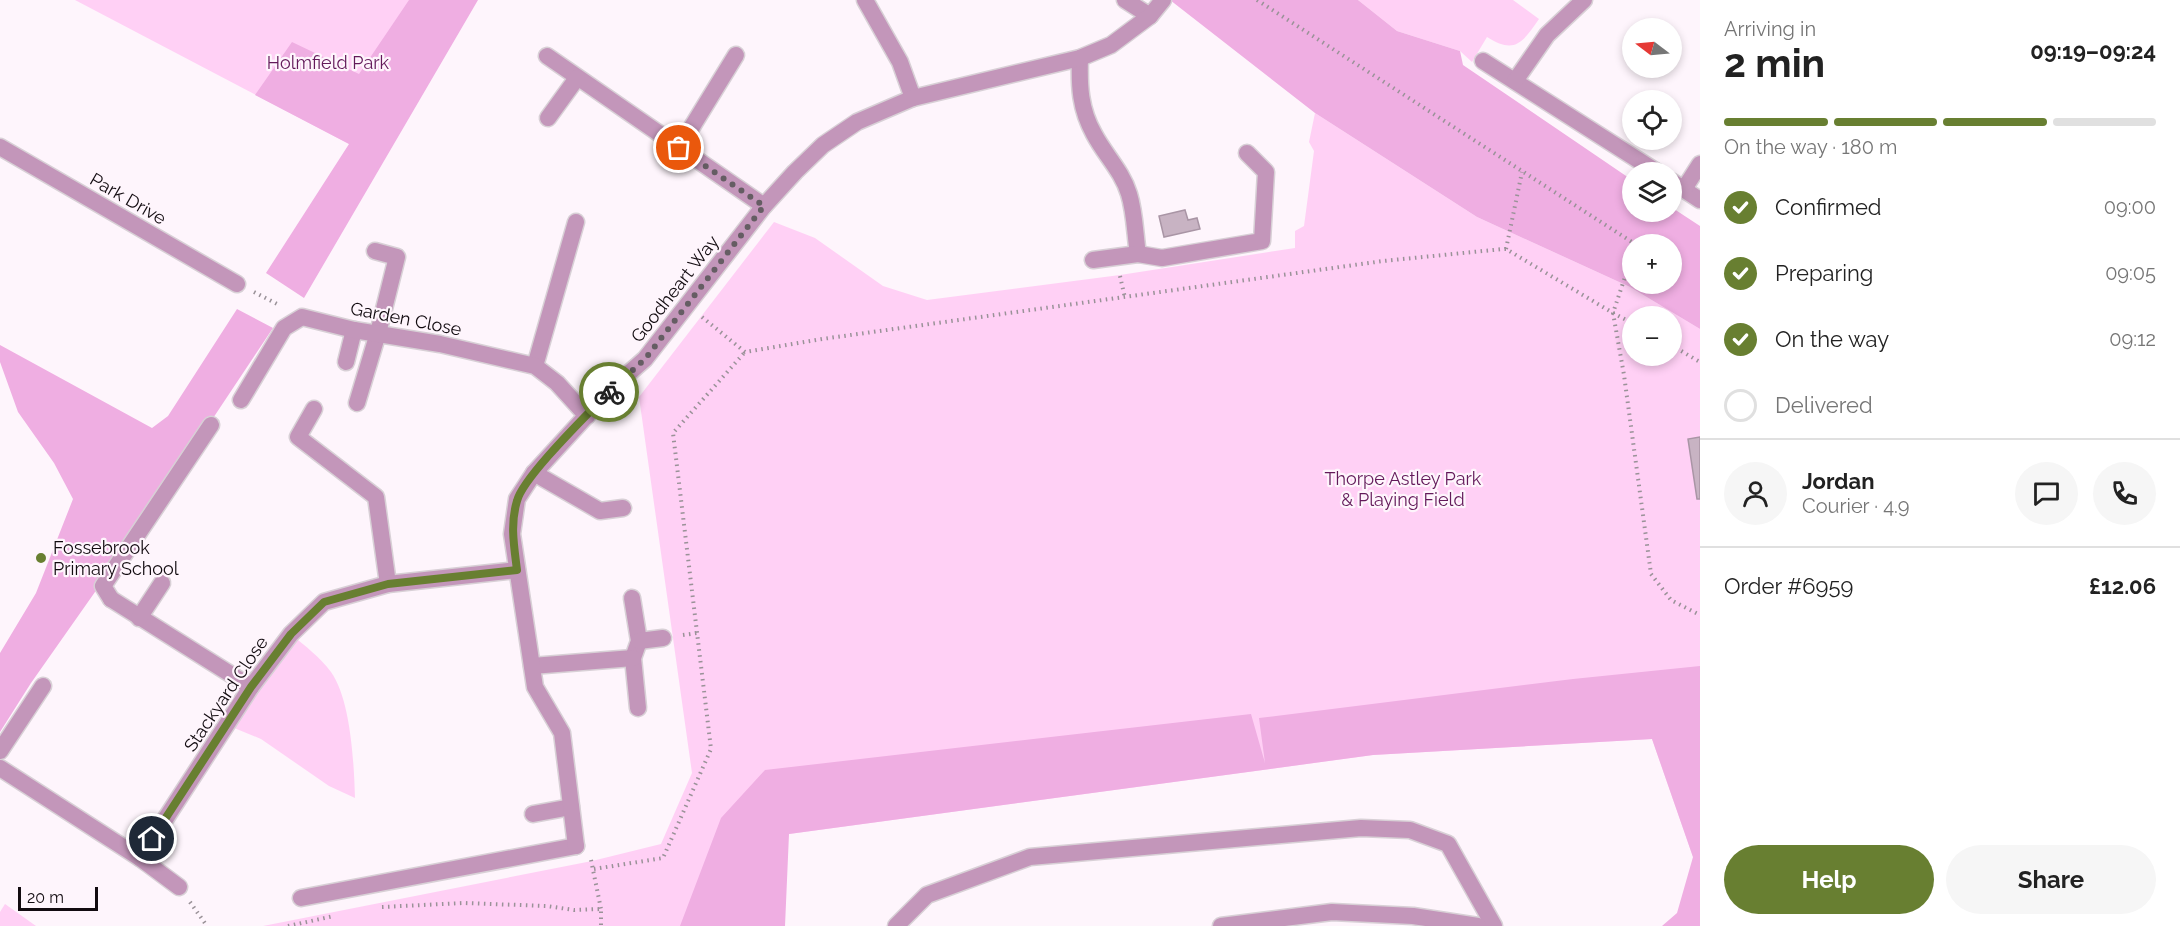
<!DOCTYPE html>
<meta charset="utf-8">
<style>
:root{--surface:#fff;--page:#f6f6f6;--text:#222;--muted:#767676;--line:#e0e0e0;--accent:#687f31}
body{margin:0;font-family:Raleway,sans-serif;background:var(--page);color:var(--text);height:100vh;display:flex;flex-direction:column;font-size:22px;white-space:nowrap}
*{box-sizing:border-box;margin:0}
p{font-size:20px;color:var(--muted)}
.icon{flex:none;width:33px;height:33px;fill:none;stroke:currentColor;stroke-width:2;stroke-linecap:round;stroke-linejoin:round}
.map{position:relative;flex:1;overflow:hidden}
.drawer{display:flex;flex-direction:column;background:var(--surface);width:480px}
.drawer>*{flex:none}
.needle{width:39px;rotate:286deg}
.buttons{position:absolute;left:1622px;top:18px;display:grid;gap:12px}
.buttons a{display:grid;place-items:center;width:60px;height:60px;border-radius:50%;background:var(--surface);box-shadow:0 3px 9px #0003;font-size:30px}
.scale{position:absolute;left:18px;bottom:15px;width:80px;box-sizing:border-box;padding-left:6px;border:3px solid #120b10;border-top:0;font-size:16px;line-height:21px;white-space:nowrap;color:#120b10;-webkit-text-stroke:4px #fef5fc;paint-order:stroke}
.pin{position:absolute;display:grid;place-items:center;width:51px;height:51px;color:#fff;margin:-26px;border:3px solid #fff;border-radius:50%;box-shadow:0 2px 6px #0007}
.courier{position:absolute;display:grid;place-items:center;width:60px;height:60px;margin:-30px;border:4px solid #687f31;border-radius:50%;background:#fff;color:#222;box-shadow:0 2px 8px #0007}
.overview em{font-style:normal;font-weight:700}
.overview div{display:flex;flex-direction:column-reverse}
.overview{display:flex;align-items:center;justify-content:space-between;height:102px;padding:0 24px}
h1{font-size:39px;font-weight:700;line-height:45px}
.bar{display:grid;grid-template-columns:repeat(4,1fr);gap:9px 6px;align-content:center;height:72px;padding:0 24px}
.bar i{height:8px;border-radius:4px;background:var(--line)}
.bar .on{background:var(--accent)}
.bar p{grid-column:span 4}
.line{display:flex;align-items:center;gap:15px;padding:0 24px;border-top:2px solid var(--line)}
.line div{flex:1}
.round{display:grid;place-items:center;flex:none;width:63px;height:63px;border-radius:32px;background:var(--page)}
ol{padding:0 24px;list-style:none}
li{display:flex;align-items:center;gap:18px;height:66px}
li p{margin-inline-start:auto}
li .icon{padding:6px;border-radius:50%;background:var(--accent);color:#fff;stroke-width:4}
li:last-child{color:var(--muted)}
li i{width:33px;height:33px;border:3px solid var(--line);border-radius:50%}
.cta{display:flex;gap:12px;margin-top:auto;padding:12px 24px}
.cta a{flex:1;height:69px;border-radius:36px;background:var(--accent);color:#fff;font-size:24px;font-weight:700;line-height:69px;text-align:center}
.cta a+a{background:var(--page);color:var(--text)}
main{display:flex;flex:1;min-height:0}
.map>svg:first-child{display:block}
.green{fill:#ffd0f5;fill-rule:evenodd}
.forest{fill:#efaee2;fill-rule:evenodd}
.building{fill:#c8b3c3;stroke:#a995a5;stroke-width:1.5}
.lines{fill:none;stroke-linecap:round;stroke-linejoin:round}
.service-casing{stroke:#d8d0d6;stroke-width:19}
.minor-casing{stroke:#d8d0d6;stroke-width:19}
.path{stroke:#9a9298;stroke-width:4;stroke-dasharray:1.5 4.5;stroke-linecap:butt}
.service{stroke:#c396ba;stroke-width:16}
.minor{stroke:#c396ba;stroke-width:16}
.done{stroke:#655d63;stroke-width:6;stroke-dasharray:0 10.8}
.route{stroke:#687f31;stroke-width:8}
.poi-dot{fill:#687f31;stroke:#fef5fc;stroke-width:2}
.labels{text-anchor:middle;stroke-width:4.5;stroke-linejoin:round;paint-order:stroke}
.park-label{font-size:18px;fill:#63195a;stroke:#fef5fc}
.street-label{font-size:18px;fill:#120b10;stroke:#fef5fc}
.poi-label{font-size:18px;fill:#120b10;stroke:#fef5fc;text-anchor:start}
</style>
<main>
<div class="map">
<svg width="1700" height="926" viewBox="0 0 1700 926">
<rect width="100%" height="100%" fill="#fef5fc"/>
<g class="green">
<polygon points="75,0 446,0 349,144"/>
<path d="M1358 0H1513L1539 19C1523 42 1515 55 1487 37L1472 62 1460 51 1397 31Z"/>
<path d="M1315 113 1477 217 1630 287 1700 329V888L1693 857 1652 739 1373 755 789 834 750 926H263L592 861 661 844 692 773 639 397 774 222 815 238 883 286 927 300 1120 275 1295 248V231L1304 226 1314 151 1309 142ZM1632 316H1671V356H1632Z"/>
<path d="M291 634C305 646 320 657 331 672 351 700 354 764 355 798L329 786 261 739 227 725Z"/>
<polygon points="5,904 36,926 0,926 0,912"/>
</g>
<g class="forest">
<polygon points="409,0 478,0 304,298 266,273 349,144 255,95 292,42 359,74"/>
<path d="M1170 0H1358L1397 31 1460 51 1463 65 1632 180V212H1671V207L1700 226V329L1630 287 1477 217 1315 113ZM1632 244H1671V284H1632Z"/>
<polygon points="237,309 273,328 140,528 31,683 0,732 0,653 36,593 73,499 54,463 18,412 0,362 0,345 152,428 168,416"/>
<polygon points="1700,666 1700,926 1662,926 1677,913 1693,857 1652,739 1373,755 789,834 785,926 680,926 721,818 765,770 1251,714 1265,763 1259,718 1573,679"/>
</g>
<g class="building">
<polygon points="1185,210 1188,220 1197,218 1200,229 1164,237 1159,216"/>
<polygon points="1700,437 1700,499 1697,499 1688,439"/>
</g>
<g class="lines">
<defs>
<g id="service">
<polyline points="1125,0 1150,16"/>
<polyline points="679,148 736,55"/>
<polyline points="535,366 576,222"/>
<polyline points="357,403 378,333 397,257 375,251"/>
<polyline points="111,599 103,586 211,425"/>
<polyline points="301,898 576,846"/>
<polyline points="896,926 927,895 1030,857 1361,828 1410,830 1448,844 1494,926"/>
<polyline points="1221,926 1332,912 1413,916 1478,926"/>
</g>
<g id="minor">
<polyline points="865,0 900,62 913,98"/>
<polyline points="547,56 764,206"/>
<path d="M1080 58C1079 86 1080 109 1094 134 1105 155 1122 171 1129 194 1135 213 1135 235 1138 254"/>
<polyline points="1483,61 1657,172"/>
<polyline points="1515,81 1547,35 1584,0"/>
<polyline points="548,118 577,78"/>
<polyline points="0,147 237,284"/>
<polyline points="1671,181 1700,200"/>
<polyline points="1684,189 1700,164"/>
<polyline points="1093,260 1138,254 1162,258 1262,241 1266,172 1247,153"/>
<polyline points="346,362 354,330"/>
<polyline points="241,400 284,328 302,317 354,330 440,344 535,366 557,383 587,416"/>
<polyline points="314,409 298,437 376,497 388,584"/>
<polyline points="534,473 600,511 623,508"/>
<polyline points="632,598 639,641 633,658 638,708"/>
<polyline points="111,599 251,687"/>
<polyline points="139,618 162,583"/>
<polyline points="639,641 663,638"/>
<polyline points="532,666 633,658"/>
<polyline points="0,751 43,686"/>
<polyline points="0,768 140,858 179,887"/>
<polyline points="533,814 571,807"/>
<polyline points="576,846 562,733 535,687 512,534 517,499 534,473 612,388 645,359 764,206 795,172 823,145 857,122 913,98 1080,58 1111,45 1150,16 1163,0"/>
<polyline points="140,858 251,687 291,634 324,602 388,584 517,570"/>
</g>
</defs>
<use href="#service" class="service-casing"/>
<use href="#minor" class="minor-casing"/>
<g class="path">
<polyline points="1257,0 1635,244"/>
<polyline points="1506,249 1522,172"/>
<polyline points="1632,256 1613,313 1632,323"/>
<polyline points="1120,276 1125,298"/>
<polyline points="254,292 279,305"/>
<polyline points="702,317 745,352 822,339 1383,261 1503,249 1506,249 1613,313 1624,375 1651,574 1671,600 1700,615"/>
<polyline points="1671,345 1700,362"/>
<polyline points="683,635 697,633"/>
<polyline points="591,860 601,909"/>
<polyline points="594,869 663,858 711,749 673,433 745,352"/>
<polyline points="190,902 207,926"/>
<polyline points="382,907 463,903 547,906 574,910 601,909 601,926"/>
<polyline points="288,926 334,916"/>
</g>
<use href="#service" class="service"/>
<use href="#minor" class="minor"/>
</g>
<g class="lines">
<polyline class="done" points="609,392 645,359 764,206 679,148"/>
<path class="route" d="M152 839 251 687 291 634 324 602 388 584 517 570C514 546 510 524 517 501 523 477 589 413 609 392"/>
</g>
<circle class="poi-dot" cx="41" cy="558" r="6"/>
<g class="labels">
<g class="park-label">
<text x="328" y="69">Holmfield Park</text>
<text x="1403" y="485">Thorpe Astley Park<tspan x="1403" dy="21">&amp; Playing Field</tspan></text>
</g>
<g class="street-label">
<text transform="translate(128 199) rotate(30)" y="6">Park Drive</text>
<text transform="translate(675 289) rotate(-52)" y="6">Goodheart Way</text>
<text transform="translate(406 319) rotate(11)" y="6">Garden Close</text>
<text transform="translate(226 694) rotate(-56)" y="6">Stackyard Close</text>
</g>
<g class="poi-label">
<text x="53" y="554">Fossebrook<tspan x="53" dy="21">Primary School</tspan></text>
</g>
</g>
</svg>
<div class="buttons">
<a><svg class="needle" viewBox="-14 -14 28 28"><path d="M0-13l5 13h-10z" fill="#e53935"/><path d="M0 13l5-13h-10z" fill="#767676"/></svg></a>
<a><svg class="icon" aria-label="locate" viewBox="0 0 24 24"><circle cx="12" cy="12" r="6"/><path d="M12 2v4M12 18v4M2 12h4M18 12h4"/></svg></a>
<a><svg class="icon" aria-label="layers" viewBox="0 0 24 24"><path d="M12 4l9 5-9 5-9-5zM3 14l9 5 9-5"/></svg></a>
<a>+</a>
<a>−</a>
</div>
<div class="scale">20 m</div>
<div class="pin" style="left:679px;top:148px;background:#ea580c"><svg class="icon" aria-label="bag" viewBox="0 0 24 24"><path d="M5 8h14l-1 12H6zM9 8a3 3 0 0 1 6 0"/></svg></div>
<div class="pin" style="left:152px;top:839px;background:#1f2937"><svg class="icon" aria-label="home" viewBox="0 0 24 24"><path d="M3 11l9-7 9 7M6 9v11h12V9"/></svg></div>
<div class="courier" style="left:609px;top:392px"><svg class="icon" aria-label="bike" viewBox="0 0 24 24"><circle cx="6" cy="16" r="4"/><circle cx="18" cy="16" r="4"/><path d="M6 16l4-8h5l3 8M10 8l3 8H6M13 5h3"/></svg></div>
</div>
<section class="drawer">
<div class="overview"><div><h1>2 min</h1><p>Arriving in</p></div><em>09:19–09:24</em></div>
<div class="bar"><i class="on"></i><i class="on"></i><i class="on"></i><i></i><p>On the way · 180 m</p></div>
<ol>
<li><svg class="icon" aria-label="check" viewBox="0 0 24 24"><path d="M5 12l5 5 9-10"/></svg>Confirmed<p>09:00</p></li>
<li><svg class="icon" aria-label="check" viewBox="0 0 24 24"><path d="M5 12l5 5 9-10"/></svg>Preparing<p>09:05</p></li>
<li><svg class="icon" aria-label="check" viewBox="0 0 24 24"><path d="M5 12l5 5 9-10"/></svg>On the way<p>09:12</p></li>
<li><i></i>Delivered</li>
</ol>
<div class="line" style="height:108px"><a class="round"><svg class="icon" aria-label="person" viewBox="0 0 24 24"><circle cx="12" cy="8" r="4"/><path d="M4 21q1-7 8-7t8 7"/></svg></a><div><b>Jordan</b><p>Courier · 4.9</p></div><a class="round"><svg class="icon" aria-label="chat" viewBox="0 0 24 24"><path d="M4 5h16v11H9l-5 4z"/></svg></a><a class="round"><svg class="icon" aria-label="phone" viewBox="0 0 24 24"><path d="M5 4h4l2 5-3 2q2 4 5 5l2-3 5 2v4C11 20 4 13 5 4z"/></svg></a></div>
<div class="line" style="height:78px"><div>Order #6959</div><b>£12.06</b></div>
<div class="cta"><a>Help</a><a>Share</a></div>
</section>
</main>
